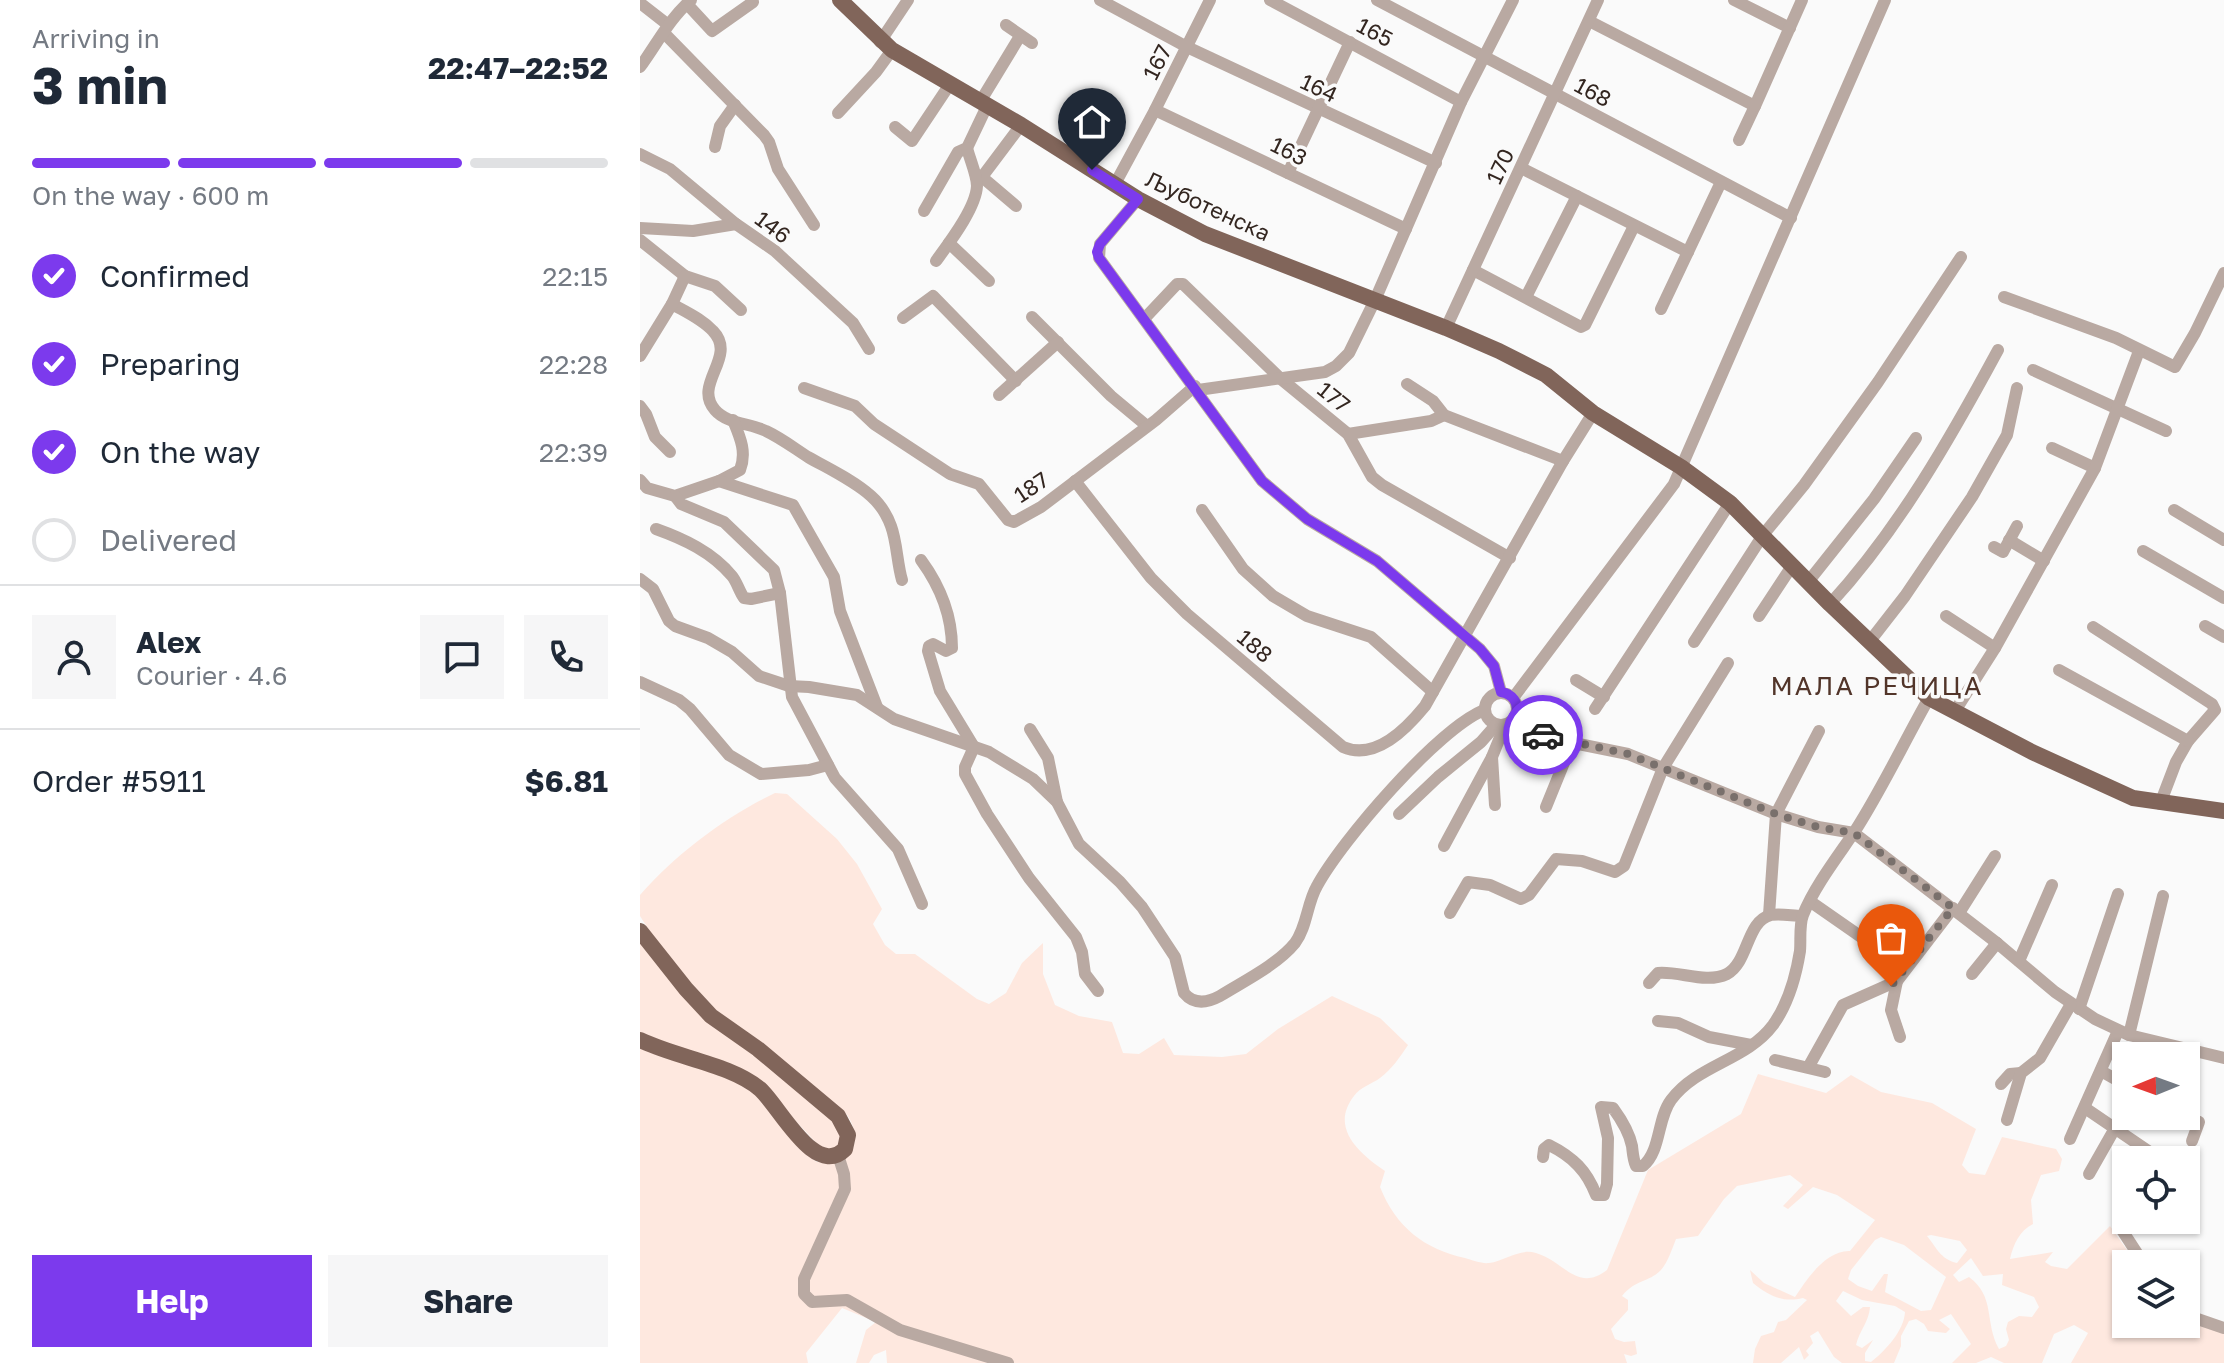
<!DOCTYPE html>
<meta charset="utf-8">
<style>
:root{--surface:#fff;--page:#f6f6f7;--text:#1f2937;--muted:#747a83;--line:#e0e1e3;--accent:#7c3aed}
body{margin:0;font-family:"Golos Text",sans-serif;background:var(--page);color:var(--text);height:100vh;display:flex;flex-direction:column;font-size:30px;white-space:nowrap}
*{box-sizing:border-box;margin:0}
p{font-size:26px;color:var(--muted)}
.icon{flex:none;width:44px;height:44px;fill:none;stroke:currentColor;stroke-width:2;stroke-linecap:round;stroke-linejoin:round}
.map{position:relative;flex:1;overflow:hidden}
.panel{display:flex;flex-direction:column;background:var(--surface);width:640px}
.panel>*{flex:none}
.needle{width:52px;rotate:269deg}
.tools{position:absolute;left:1472px;top:1042px;display:grid;gap:16px}
.tools a{display:grid;place-items:center;width:88px;height:88px;border-radius:0px;background:var(--surface);box-shadow:0 2px 6px #0004;font-size:40px}
.pin{position:absolute;display:grid;place-items:center;width:68px;height:68px;color:#fff;margin:-82px -34px;border-radius:50% 50% 50% 0;rotate:-45deg;box-shadow:0 0 8px #0007}
.pin .icon{rotate:45deg}
.courier{position:absolute;display:grid;place-items:center;width:80px;height:80px;margin:-40px;border:6px solid #7c3aed;border-radius:50%;background:#fff;color:#222;box-shadow:0 2px 10px #0007}
.head em{font-style:normal;font-weight:700}
.head div{display:flex;flex-direction:column-reverse}
.head{display:flex;align-items:center;justify-content:space-between;height:136px;padding:0 32px}
h1{font-size:52px;font-weight:700;line-height:60px}
.bar{display:grid;grid-template-columns:repeat(4,1fr);gap:12px 8px;align-content:center;height:96px;padding:0 32px}
.bar i{height:10px;border-radius:6px;background:var(--line)}
.bar .active{background:var(--accent)}
.bar p{grid-column:span 4}
.line{display:flex;align-items:center;gap:20px;padding:0 32px;border-top:2px solid var(--line)}
.line div{flex:1}
.round{display:grid;place-items:center;flex:none;width:84px;height:84px;border-radius:0px;background:var(--page)}
ol{padding:0 32px;list-style:none}
li{display:flex;align-items:center;gap:24px;height:88px}
li p{margin-inline-start:auto}
li .icon{padding:8px;border-radius:50%;background:var(--accent);color:#fff;stroke-width:4}
li:last-child{color:var(--muted)}
li i{width:44px;height:44px;border:4px solid var(--line);border-radius:50%}
.action{display:flex;gap:16px;margin-top:auto;padding:16px 32px}
.action a{flex:1;height:92px;border-radius:0px;background:var(--accent);color:#fff;font-size:32px;font-weight:700;line-height:92px;text-align:center}
.action a+a{background:var(--page);color:var(--text)}
main{display:flex;flex:1;min-height:0}
.map>svg:first-child{display:block}
.green{fill:#fee8df;fill-rule:evenodd}
.lines{fill:none;stroke-linecap:round;stroke-linejoin:round}
.minor{stroke:#b9a9a2;stroke-width:12}
.major{stroke:#81655a;stroke-width:16}
.done{stroke:#79706c;stroke-width:8;stroke-dasharray:0 14.4}
.route{stroke:#7c3aed;stroke-width:10}
.labels{text-anchor:middle;stroke-width:7;stroke-linejoin:round;paint-order:stroke}
.street-label{font-size:22px;fill:#332620;stroke:#fafafa}
.quarter-label{font-size:26px;letter-spacing:2px;fill:#52352a;stroke:#fafafa}
</style>
<main>
<section class="panel">
<div class="head"><div><h1>3 min</h1><p>Arriving in</p></div><em>22:47–22:52</em></div>
<div class="bar"><i class="active"></i><i class="active"></i><i class="active"></i><i></i><p>On the way · 600 m</p></div>
<ol>
<li><svg class="icon" aria-label="check" viewBox="0 0 24 24"><path d="M5 12l5 5 9-10"/></svg>Confirmed<p>22:15</p></li>
<li><svg class="icon" aria-label="check" viewBox="0 0 24 24"><path d="M5 12l5 5 9-10"/></svg>Preparing<p>22:28</p></li>
<li><svg class="icon" aria-label="check" viewBox="0 0 24 24"><path d="M5 12l5 5 9-10"/></svg>On the way<p>22:39</p></li>
<li><i></i>Delivered</li>
</ol>
<div class="line" style="height:144px"><a class="round"><svg class="icon" aria-label="person" viewBox="0 0 24 24"><circle cx="12" cy="8" r="4"/><path d="M4 21q1-7 8-7t8 7"/></svg></a><div><b>Alex</b><p>Courier · 4.6</p></div><a class="round"><svg class="icon" aria-label="chat" viewBox="0 0 24 24"><path d="M4 5h16v11H9l-5 4z"/></svg></a><a class="round"><svg class="icon" aria-label="phone" viewBox="0 0 24 24"><path d="M5 4h4l2 5-3 2q2 4 5 5l2-3 5 2v4C11 20 4 13 5 4z"/></svg></a></div>
<div class="line" style="height:104px"><div>Order #5911</div><b>$6.81</b></div>
<div class="action"><a>Help</a><a>Share</a></div>
</section>
<div class="map">
<svg width="1584" height="1363" viewBox="0 0 1584 1363">
<rect width="100%" height="100%" fill="#fafafa"/>
<g class="green">
<path d="M135 793 147 794 197 839 217 864 242 909 233 924 245 945 256 954H275L337 999 349 1004 366 993 382 963 403 943V974L415 1005 439 1016 472 1022 483 1053 499 1054 524 1038 534 1055 582 1057 606 1054 638 1029 692 996 740 1018 768 1045C760 1057 752 1069 740 1078 732 1084 720 1087 714 1096 689 1128 720 1154 745 1171L740 1187C756 1227 784 1249 825 1258 832 1260 842 1264 849 1263 865 1261 879 1248 896 1253 924 1261 937 1293 967 1270L1008 1170 1101 1114 1118 1074 1186 1093 1211 1075 1241 1092 1292 1103 1336 1129 1322 1165 1329 1173 1345 1175 1362 1137 1416 1149 1422 1159 1419 1171 1401 1175 1391 1200 1393 1224C1380 1230 1373 1245 1370 1259L1413 1252 1405 1262 1411 1266 1427 1269 1470 1226 1497 1264H1486V1324H1546V1319L1584 1332V1363H1431L1448 1333 1434 1325 1414 1334 1402 1363H1364L1351 1357 1336 1363H1312L1331 1344 1311 1314 1299 1320 1310 1329 1306 1333 1288 1331 1284 1324 1276 1319 1269 1321 1261 1336V1346L1254 1363H1202L1194 1357 1178 1331 1170 1336 1173 1343 1166 1351 1169 1355 1164 1360 1159 1347 1141 1363H1113L1115 1349 1121 1336 1134 1332 1138 1322 1146 1320 1167 1300 1163 1298C1143 1303 1129 1296 1113 1283L1110 1270 1124 1283 1155 1297C1167 1279 1186 1250 1210 1251L1235 1220 1197 1195 1173 1187 1148 1209 1143 1206 1163 1185 1150 1175 1097 1186 1084 1199 1058 1236 1036 1239C1032 1249 1028 1262 1021 1270 1008 1283 996 1279 982 1296L988 1300V1310L971 1329 975 1339 984 1342 995 1341 997 1354 991 1356 984 1354 987 1363H247L246 1350 234 1355 229 1363H216L226 1330 236 1322 202 1308 166 1353 168 1363H0V1046C42 1061 98 1071 129 1106 145 1124 156 1149 177 1162L199 1163C218 1153 219 1132 207 1115L127 1049 91 1026 24 954 0 916V895C36 854 85 817 135 793ZM1291 1235 1320 1241 1327 1250 1317 1263C1300 1259 1297 1248 1287 1236ZM1241 1237 1264 1245 1306 1277 1291 1310 1281 1311 1245 1292 1248 1274H1244L1232 1291 1218 1286 1208 1279 1211 1270 1235 1240ZM1331 1258 1343 1276 1363 1274 1362 1285 1394 1297 1399 1307 1392 1317 1379 1316 1368 1322 1366 1329 1369 1340 1366 1346 1359 1349C1344 1322 1356 1297 1329 1277L1319 1282 1313 1275ZM1203 1291 1222 1300 1255 1306 1265 1312C1264 1331 1245 1351 1231 1362L1225 1361V1353L1233 1340 1222 1348 1216 1345C1219 1331 1229 1322 1230 1307H1223L1211 1316 1196 1301Z"/>
<polygon points="0,942 104,1045 190,1118 201,1132 197,1148 183,1150 134,1098 0,1034"/>
</g>
<g class="lines">
<g class="minor">
<polyline points="460,0 547,47 796,163"/>
<polyline points="630,0 821,102"/>
<polyline points="737,0 1151,218"/>
<polyline points="1094,0 1150,28"/>
<polyline points="0,3 27,24"/>
<polyline points="47,4 72,31 113,2"/>
<polyline points="949,21 1115,106 1099,140"/>
<polyline points="366,25 392,43"/>
<polyline points="24,33 124,135 129,142 138,169 174,225"/>
<polyline points="240,42 268,0"/>
<path d="M0 67C17 44 29 19 51 0"/>
<polyline points="340,102 380,36"/>
<polyline points="1115,106 1162,0"/>
<polyline points="515,110 766,229"/>
<polyline points="198,113 236,72 252,50"/>
<polyline points="255,127 272,141 310,84"/>
<polyline points="75,147 80,126 95,105"/>
<polyline points="0,154 30,169 96,224 135,251 213,323 229,349"/>
<polyline points="881,168 1048,252"/>
<polyline points="648,173 710,42"/>
<polyline points="475,184 515,110 570,0"/>
<polyline points="498,199 460,244 459,258 622,481 667,519 737,561 840,649 854,666 861,692"/>
<polyline points="376,206 342,177 381,125"/>
<polyline points="284,211 318,152 327,148 347,106"/>
<polyline points="0,228 53,231 96,224"/>
<polyline points="0,240 45,276 75,286 101,310"/>
<polyline points="309,243 349,281"/>
<path d="M296 261C309 243 336 208 337 186 337 175 330 160 327 148"/>
<polyline points="833,270 941,327 945,325 994,226"/>
<polyline points="886,297 937,196"/>
<polyline points="1364,297 1476,338 1535,367 1555,333 1584,273"/>
<path d="M32 304C46 312 62 319 73 331 98 357 52 384 75 410 87 424 110 423 126 431 141 438 154 448 168 457 189 469 213 480 231 496 240 504 247 515 251 526 257 542 257 563 262 580"/>
<polyline points="1021,309 1081,182"/>
<polyline points="392,317 471,396 507,426"/>
<polyline points="263,318 293,296 376,381"/>
<polyline points="504,319 537,284 543,284 641,379 708,434 732,477 742,485 870,558"/>
<polyline points="806,328 958,0"/>
<polyline points="0,356 32,304 45,276"/>
<polyline points="1393,370 1526,431"/>
<polyline points="767,384 793,401 804,415 923,461"/>
<polyline points="164,388 215,406 234,424 310,474 339,484 368,520 374,522 401,507 516,420 555,386"/>
<polyline points="558,390 685,372 696,366 709,353 735,300 821,102 873,0"/>
<polyline points="359,395 418,342"/>
<polyline points="0,406 6,414 15,437 30,452"/>
<polyline points="708,434 791,421 804,415"/>
<polyline points="1412,448 1455,468"/>
<path d="M0 480 7 488 35 496 79 481 100 470C107 452 100 437 93 420"/>
<polyline points="79,481 153,505 194,577 200,611 237,707"/>
<path d="M435 481 511 578 547 614 703 747C736 761 767 728 785 706L923 461 953 413"/>
<polyline points="35,496 41,504 84,522 134,570 140,593 152,697 195,778 258,849 282,904"/>
<polyline points="562,510 603,569 633,596 667,616 731,637 793,692"/>
<polyline points="1534,510 1584,540"/>
<path d="M16 529C44 539 72 552 92 576 97 582 99 591 104 598L111 599 140 593"/>
<polyline points="1369,540 1404,561"/>
<polyline points="1354,547 1363,552 1377,526"/>
<polyline points="1503,551 1584,598"/>
<path d="M281 560C300 586 312 615 312 648L306 651 293 644 289 646 288 651 300 691 334 747 325 767V774L347 814 389 878 436 937 442 952 445 974 458 991"/>
<path d="M0 579 13 589 29 621 35 626 68 638 92 652 119 676 149 686 169 687 217 695 254 719 349 752 393 779 417 802 439 844 480 882 502 907 535 957 544 993C554 1005 567 1003 580 996 604 981 637 965 655 943 667 927 667 903 677 886 702 840 797 730 844 710"/>
<polyline points="1168,582 1234,499 1276,438"/>
<path d="M1190 604C1258 530 1310 439 1358 350"/>
<polyline points="1119,616 1152,566"/>
<polyline points="1306,616 1355,648"/>
<polyline points="1565,626 1584,637"/>
<polyline points="1453,627 1572,704 1575,710 1548,741 1536,762 1520,804"/>
<polyline points="1230,641 1265,596 1332,497 1367,435 1377,388"/>
<polyline points="1054,642 1123,535 1164,485 1238,382 1321,257"/>
<polyline points="1419,670 1548,741"/>
<polyline points="936,680 964,697"/>
<polyline points="0,682 39,700 50,709 89,755 121,774 169,770 188,765"/>
<circle cx="861" cy="709" r="16"/>
<polyline points="873,698 1034,484 1245,0"/>
<polyline points="955,709 1090,503"/>
<polyline points="1315,711 1355,648 1455,468 1499,351"/>
<polyline points="876,714 892,729 909,738 988,754 1136,814 1178,827 1214,833 1357,943 1415,992 1455,1019 1489,1035 1584,1058"/>
<polyline points="390,729 408,758 417,802"/>
<polyline points="852,757 855,805"/>
<polyline points="906,807 932,743"/>
<polyline points="759,814 798,777 841,742 856,725"/>
<polyline points="804,846 852,757 865,725"/>
<polyline points="1171,902 1227,941"/>
<polyline points="810,913 828,882 850,885 881,899 889,895 916,859 942,861 975,872 984,866 1023,768 1088,663"/>
<polyline points="1319,913 1355,856"/>
<polyline points="1129,915 1136,814 1179,731"/>
<polyline points="1379,961 1412,885"/>
<polyline points="1332,974 1357,943"/>
<polyline points="1257,981 1251,1010 1260,1037"/>
<path d="M1009 983 1018 973C1040 971 1066 984 1087 974 1109 962 1106 921 1131 915 1140 913 1153 916 1162 916"/>
<polyline points="1439,1009 1478,894"/>
<polyline points="1018,1021 1038,1023 1069,1037 1111,1045"/>
<polyline points="1489,1035 1523,896"/>
<polyline points="1135,1060 1185,1072"/>
<polyline points="1169,1066 1203,1005 1257,981 1313,908"/>
<polyline points="1461,1071 1486,1085"/>
<polyline points="1361,1084 1370,1074 1381,1073"/>
<polyline points="1445,1108 1514,1155"/>
<polyline points="1546,1116 1559,1122 1552,1141"/>
<polyline points="1367,1120 1381,1073 1400,1058 1431,1004"/>
<polyline points="1430,1139 1478,1031"/>
<polyline points="198,1155 204,1174 205,1189 164,1279 164,1294 172,1302 207,1300 260,1330 368,1363"/>
<path d="M903 1157 904 1149 909 1145C933 1157 947 1171 956 1195H964L967 1184 968 1138 961 1107 973 1108C981 1119 989 1131 992 1146 993 1154 993 1159 996 1166H1003C1021 1151 1017 1119 1031 1100 1058 1064 1106 1061 1133 1025 1148 1004 1156 976 1160 951 1161 940 1159 925 1163 915 1174 887 1198 856 1215 831 1242 789 1264 742 1289 698"/>
<polyline points="1449,1174 1474,1130"/>
<polyline points="1480,1227 1504,1264"/>
<polyline points="1546,1315 1584,1328"/>
</g>
<g class="major">
<polyline points="200,0 252,50 381,125 498,199 565,234 806,328 859,351 906,375 953,413 1041,467 1090,503 1190,604 1289,698 1392,752 1493,798 1584,811"/>
<path d="M0 931 46 989 71 1016 118 1049 198 1116 208 1135 205 1149C175 1179 140 1107 120 1089 90 1064 37 1058 0 1040"/>
</g>
</g>
<g class="lines">
<polyline class="done" points="903,735 988,754 1136,814 1178,827 1214,833 1313,908 1251,986"/>
<path class="route" d="M452 170 498 199 460 244 457 252 459 258 622 481 667 519 737 561 840 649 854 666 861 692C873 694 879 703 876 714L892 729 903 735"/>
</g>
<g class="labels">
<g class="street-label">
<text transform="translate(735 32) rotate(28)" y="8">165</text>
<text transform="translate(517 62) rotate(-63)" y="8">167</text>
<text transform="translate(679 88) rotate(25)" y="8">164</text>
<text transform="translate(953 92) rotate(28)" y="8">168</text>
<text transform="translate(649 151) rotate(26)" y="8">163</text>
<text transform="translate(860 166) rotate(-65)" y="8">170</text>
<text transform="translate(568 206) rotate(25)" y="8">Љуботенска</text>
<text transform="translate(133 227) rotate(37)" y="8">146</text>
<text transform="translate(694 397) rotate(39)" y="8">177</text>
<text transform="translate(391 487) rotate(-34)" y="8">187</text>
<text transform="translate(615 646) rotate(40)" y="8">188</text>
</g>
<g class="quarter-label">
<text x="1237" y="695">МАЛА РЕЧИЦА</text>
</g>
</g>
</svg>
<div class="tools">
<a><svg class="needle" viewBox="-14 -14 28 28"><path d="M0-13l5 13h-10z" fill="#e53935"/><path d="M0 13l5-13h-10z" fill="#747a83"/></svg></a>
<a><svg class="icon" aria-label="locate" viewBox="0 0 24 24"><circle cx="12" cy="12" r="6"/><path d="M12 2v4M12 18v4M2 12h4M18 12h4"/></svg></a>
<a><svg class="icon" aria-label="layers" viewBox="0 0 24 24"><path d="M12 4l9 5-9 5-9-5zM3 14l9 5 9-5"/></svg></a>
</div>
<div class="pin" style="left:1251px;top:986px;background:#ea580c"><svg class="icon" aria-label="bag" viewBox="0 0 24 24"><path d="M5 8h14l-1 12H6zM9 8a3 3 0 0 1 6 0"/></svg></div>
<div class="pin" style="left:452px;top:170px;background:#1f2937"><svg class="icon" aria-label="home" viewBox="0 0 24 24"><path d="M3 11l9-7 9 7M6 9v11h12V9"/></svg></div>
<div class="courier" style="left:903px;top:735px"><svg class="icon" aria-label="car" viewBox="0 0 24 24"><path d="M5 17H2v-5l4-1 3-4h7l3 4 3 1v5h-3M9 17h6M6 11h13"/><circle cx="7" cy="17" r="2"/><circle cx="17" cy="17" r="2"/></svg></div>
</div>
</main>
